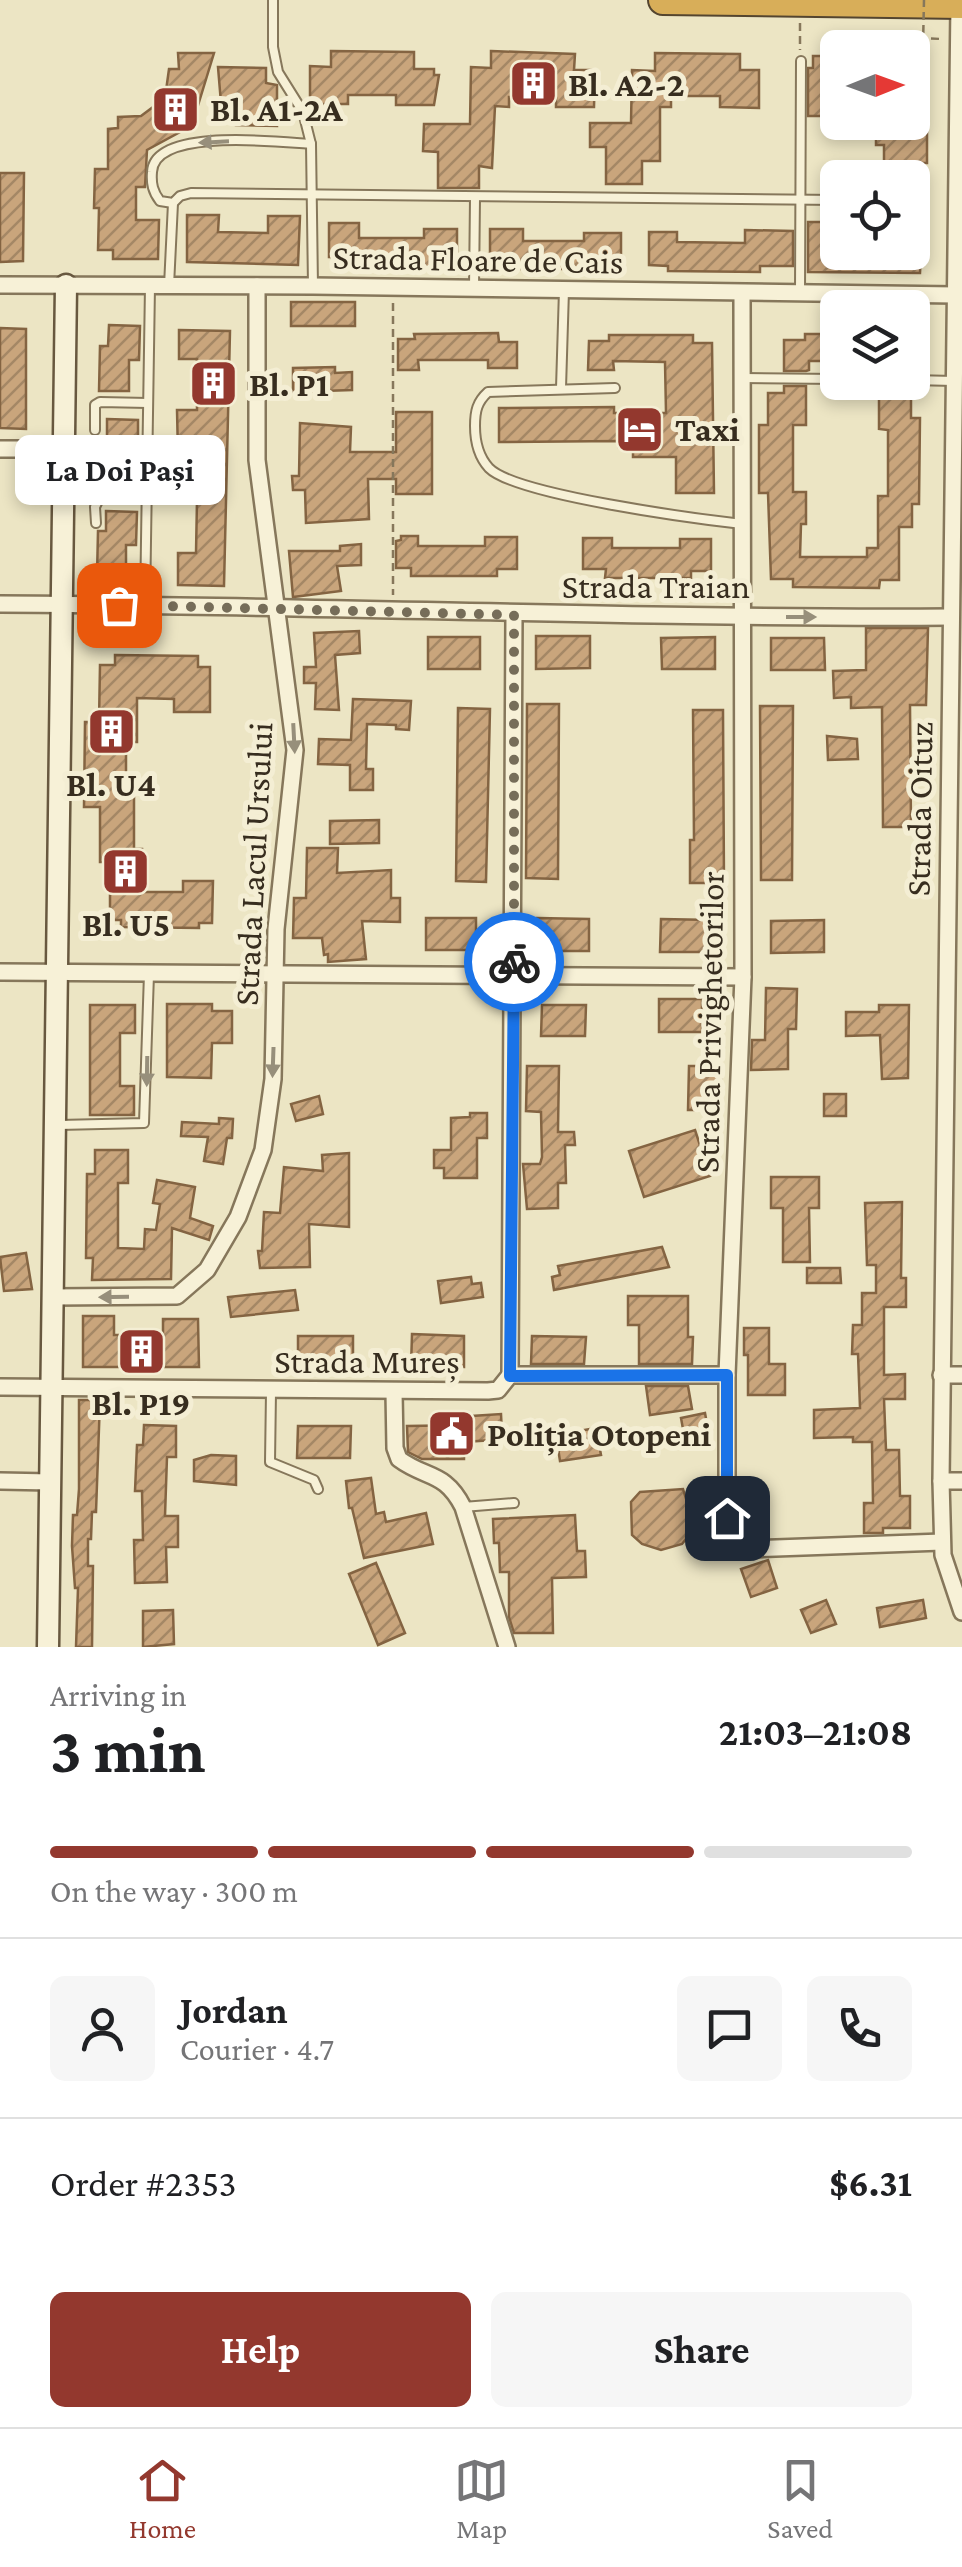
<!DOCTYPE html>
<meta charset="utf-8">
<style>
:root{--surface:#fff;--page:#f6f6f6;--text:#202124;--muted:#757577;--line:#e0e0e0;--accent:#93382e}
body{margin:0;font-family:"Crimson Pro",serif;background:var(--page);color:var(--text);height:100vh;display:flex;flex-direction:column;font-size:38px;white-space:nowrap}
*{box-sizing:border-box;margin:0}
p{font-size:32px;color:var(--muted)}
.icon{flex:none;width:55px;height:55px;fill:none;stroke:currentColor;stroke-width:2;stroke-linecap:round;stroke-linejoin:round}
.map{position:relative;height:1647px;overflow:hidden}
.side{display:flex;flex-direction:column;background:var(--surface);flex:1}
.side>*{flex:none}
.needle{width:65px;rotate:89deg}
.fabs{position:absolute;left:820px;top:30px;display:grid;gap:20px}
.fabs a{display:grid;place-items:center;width:110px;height:110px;border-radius:15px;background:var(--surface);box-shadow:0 5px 15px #0003;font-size:50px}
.pin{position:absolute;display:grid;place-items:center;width:85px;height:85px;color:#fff;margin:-42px;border-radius:20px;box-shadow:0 5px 15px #0006}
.courier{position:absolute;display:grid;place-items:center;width:100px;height:100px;margin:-50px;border:8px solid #1a73e8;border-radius:50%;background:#fff;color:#222;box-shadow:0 2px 12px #0007}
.bubble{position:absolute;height:70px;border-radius:15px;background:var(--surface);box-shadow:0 5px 15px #0003;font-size:32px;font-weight:700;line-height:70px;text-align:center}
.headline em{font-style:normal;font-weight:700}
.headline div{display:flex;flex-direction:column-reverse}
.headline{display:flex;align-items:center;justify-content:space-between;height:170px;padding:0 50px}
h1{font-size:65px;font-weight:700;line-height:75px}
.bar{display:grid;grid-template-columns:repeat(4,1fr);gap:15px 10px;align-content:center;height:120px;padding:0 50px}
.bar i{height:12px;border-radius:8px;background:var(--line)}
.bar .active{background:var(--accent)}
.bar p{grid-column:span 4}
.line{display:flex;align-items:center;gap:25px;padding:0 50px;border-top:2px solid var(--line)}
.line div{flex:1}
.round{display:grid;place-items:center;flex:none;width:105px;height:105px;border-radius:15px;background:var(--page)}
.action{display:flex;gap:20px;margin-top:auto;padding:20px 50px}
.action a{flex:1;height:115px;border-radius:15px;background:var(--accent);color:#fff;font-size:40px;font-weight:700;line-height:115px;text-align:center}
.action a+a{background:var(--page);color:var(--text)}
.menu{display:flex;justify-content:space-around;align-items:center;height:140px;border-top:2px solid var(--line);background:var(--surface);font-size:28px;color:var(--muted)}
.menu a{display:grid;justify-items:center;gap:5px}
.menu .active{color:var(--accent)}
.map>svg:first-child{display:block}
.building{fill:url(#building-hatch);stroke:#846442;stroke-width:2.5}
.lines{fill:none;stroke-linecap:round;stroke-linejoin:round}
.lane-casing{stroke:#86775b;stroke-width:12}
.street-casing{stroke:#86775b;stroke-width:20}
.secondary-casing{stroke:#68583f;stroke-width:25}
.highway-casing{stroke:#54452f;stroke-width:32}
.path{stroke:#86775b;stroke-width:2.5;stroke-dasharray:8 5;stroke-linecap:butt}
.lane{stroke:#f7f1d7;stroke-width:8}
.street{stroke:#f7f1d7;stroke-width:15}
.secondary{stroke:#f7f1d7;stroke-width:20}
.highway{stroke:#d8ae59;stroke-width:28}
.path-bridge{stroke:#86775b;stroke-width:2.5;stroke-dasharray:8 5;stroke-linecap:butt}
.oneway{fill:#978f7b}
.done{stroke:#766d59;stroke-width:10;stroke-dasharray:0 18}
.route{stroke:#1a73e8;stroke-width:12}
.labels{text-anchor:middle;stroke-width:10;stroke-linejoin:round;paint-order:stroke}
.poi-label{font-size:35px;font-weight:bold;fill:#372d1f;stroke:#f4eed4;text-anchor:start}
.street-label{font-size:35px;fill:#372d1f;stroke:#f4eed4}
</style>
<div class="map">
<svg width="962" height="1647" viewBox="0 0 962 1647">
<defs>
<pattern id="building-hatch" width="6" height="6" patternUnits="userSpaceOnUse" patternTransform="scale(2.5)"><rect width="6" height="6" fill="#c9a57c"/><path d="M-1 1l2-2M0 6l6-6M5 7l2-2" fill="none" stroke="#a48765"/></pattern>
</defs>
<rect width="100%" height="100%" fill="#ece5c4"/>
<g class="building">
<polygon points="331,51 414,52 414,69 434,69 434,75 439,75 434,105 396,105 396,95 348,95 348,104 310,104 310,66 331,67"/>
<polygon points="491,51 575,54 574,70 595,70 594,107 556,107 556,98 509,97 509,107 495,106 492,168 479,166 479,188 438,188 438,152 423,151 424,124 470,124 471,67 491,68"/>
<polygon points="178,53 214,53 196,112 180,132 147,150 145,187 136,187 136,220 159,220 158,259 113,259 113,250 98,250 99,208 94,208 95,169 108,169 108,129 118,128 118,117 141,116 165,98 169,69 179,69"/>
<polygon points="655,53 740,54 740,70 759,70 759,108 720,107 720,96 671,96 671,107 660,107 660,161 642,161 642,184 606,184 606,147 590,147 590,123 631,123 632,70 655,71"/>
<polygon points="813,56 838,56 837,116 808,116 808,68 813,68"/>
<polygon points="218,67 266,68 266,83 277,85 277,126 236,125 236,103 221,103"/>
<polygon points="876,122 927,123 927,163 921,163 921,177 884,177 884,145 876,145"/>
<polygon points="0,173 24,173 23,261 0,262"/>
<polygon points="187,215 219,215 218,232 268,233 268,216 300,216 298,265 187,262"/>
<polygon points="808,222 836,222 838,252 921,252 920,273 808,272"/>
<polygon points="329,223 359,223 359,238 424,238 424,229 457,229 457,261 434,261 434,267 357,266 357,258 329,257"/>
<polygon points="490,229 523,229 523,241 584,241 584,233 621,233 621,262 594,262 594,269 512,269 512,262 490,261"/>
<polygon points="745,230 793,231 793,266 760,266 760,272 668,271 668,266 649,265 649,232 677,232 677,242 745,243"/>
<rect x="291" y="302" width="64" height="24"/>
<polygon points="109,325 140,326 139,360 129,360 129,391 99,391 100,346 108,346"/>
<polygon points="0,328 26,329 26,429 0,428"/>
<polygon points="179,330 230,331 224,586 178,585 178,553 196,553 197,500 179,499 177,410 197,410 197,359 179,359"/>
<polygon points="498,333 499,342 517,342 517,368 488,368 488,360 418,360 419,370 398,370 398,339 415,339 414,334"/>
<polygon points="805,334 838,334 838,361 809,361 809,370 806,371 784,371 784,340 805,340"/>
<polygon points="609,335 693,335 693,343 712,343 714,493 676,493 676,457 633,457 633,446 619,447 619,441 499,442 499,408 614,407 614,413 666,413 665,362 613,361 614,370 588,370 589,341 609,341"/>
<polygon points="335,367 335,373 352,372 352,390 293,392 293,368"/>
<polygon points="784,386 806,386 806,425 793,425 793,492 806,492 806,524 801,524 800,557 867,557 867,548 878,548 878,496 888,496 888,430 879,429 879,398 911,398 911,418 920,418 919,504 912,504 912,527 899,527 899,580 880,580 879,588 793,587 793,579 771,579 768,493 759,493 759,425 768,425 768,393 784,393"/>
<polygon points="396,412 432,412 432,494 396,494 396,479 368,479 369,519 306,523 305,490 293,490 292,476 299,476 300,423 351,427 350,452 396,452"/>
<polygon points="107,419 138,420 138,453 128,453 127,485 98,484 99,440 107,440"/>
<polygon points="106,511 137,512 136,545 126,545 126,576 97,576 98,531 106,531"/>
<polygon points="401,536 418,536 418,546 485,546 485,537 517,537 517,569 497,569 497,576 411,576 411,568 396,568 396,541 401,540"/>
<polygon points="583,538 612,538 612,548 680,548 680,539 711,539 711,571 691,571 691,578 605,578 606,569 583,569"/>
<polygon points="361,544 361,565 337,566 341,591 293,597 289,551 340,551 340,546"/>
<polygon points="866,628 928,628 926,705 910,705 911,827 883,827 882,707 851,708 851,697 834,698 833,671 866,670"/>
<polygon points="359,631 360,653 335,655 339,710 315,709 316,683 304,683 304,667 316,667 314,633"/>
<polygon points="536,636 590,636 590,668 536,669"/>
<rect x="428" y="637" width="52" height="32"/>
<polygon points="715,637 715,669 662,669 661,638"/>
<polygon points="771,638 824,638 825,670 771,670"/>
<polygon points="115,655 198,656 198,667 210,667 210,712 174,712 174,699 137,698 137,742 126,742 126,790 134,790 134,849 142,849 142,892 183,892 183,881 213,881 212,923 199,923 199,928 121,927 121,920 110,920 110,862 100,862 100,807 84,807 85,722 99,722 100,665 115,665"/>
<polygon points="353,699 411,701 409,730 396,729 396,725 367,724 366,769 373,769 373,790 350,790 350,765 318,764 319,739 351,740"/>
<polygon points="527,704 559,704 558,879 526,878"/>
<polygon points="760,706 793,706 792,880 761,880"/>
<polygon points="458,708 490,709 486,882 456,881"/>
<polygon points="693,710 723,710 724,883 690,883 690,840 694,840"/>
<polygon points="827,736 857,739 858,759 828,760"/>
<polygon points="379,820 379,843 330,844 330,821"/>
<polygon points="307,848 338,848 337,873 391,870 391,898 400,898 400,922 362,921 366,959 328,962 328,954 324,955 322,938 293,938 294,898 306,898"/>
<rect x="426" y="918" width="50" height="32"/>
<polygon points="537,918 589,919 589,951 537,951"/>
<polygon points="661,919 713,920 713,952 660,952"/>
<polygon points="824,920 824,952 771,953 771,921"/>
<polygon points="766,988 797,989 796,1029 788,1029 788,1069 751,1070 752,1040 765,1040"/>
<rect x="659" y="999" width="43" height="33"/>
<polygon points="167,1004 212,1004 212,1011 232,1011 232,1043 212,1043 211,1078 167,1077"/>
<polygon points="90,1005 135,1005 135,1033 120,1033 120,1086 134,1086 134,1115 90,1115"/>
<polygon points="542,1005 586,1005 585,1036 541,1036"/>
<polygon points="879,1005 909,1005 908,1078 882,1079 880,1035 846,1036 846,1012 879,1012"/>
<polygon points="527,1066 559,1066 558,1132 574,1132 575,1145 565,1145 566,1183 558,1183 558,1208 527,1209 523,1164 540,1164 542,1157 541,1112 526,1111"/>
<polygon points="689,1066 721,1066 721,1110 688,1110"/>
<rect x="824" y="1094" width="22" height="22"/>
<polygon points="319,1096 323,1114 296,1121 291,1104"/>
<polygon points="470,1113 487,1113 487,1138 477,1138 477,1178 444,1178 444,1168 434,1168 434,1150 451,1150 451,1118 470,1117"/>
<polygon points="219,1118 233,1119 232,1138 227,1138 223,1164 204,1161 208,1137 181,1136 182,1122 219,1124"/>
<polygon points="695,1130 710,1176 644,1197 629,1151"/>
<polygon points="95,1150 128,1150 128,1183 118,1183 118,1248 144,1249 145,1229 156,1230 160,1204 153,1203 157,1180 195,1187 190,1218 213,1226 209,1240 172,1228 171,1279 92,1280 93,1258 86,1258 87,1174 95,1174"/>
<polygon points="349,1153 349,1227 309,1224 310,1267 260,1268 258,1251 262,1251 264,1212 280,1213 284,1167 323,1171 322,1155"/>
<polygon points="771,1177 819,1177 819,1208 809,1208 810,1262 783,1262 783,1208 771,1208"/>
<polygon points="902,1202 901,1278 906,1278 906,1307 884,1307 884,1375 905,1374 905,1399 884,1399 886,1450 899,1450 900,1496 910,1496 910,1528 883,1528 883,1533 864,1533 864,1503 873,1503 872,1442 853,1442 853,1437 814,1438 814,1410 860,1408 858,1354 852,1354 853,1325 862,1325 862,1293 876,1293 876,1265 867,1265 865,1203"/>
<polygon points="662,1247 669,1267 554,1290 552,1277 560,1275 558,1266"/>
<polygon points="26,1253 32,1289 4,1291 0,1257"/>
<polygon points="807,1268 840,1268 841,1283 807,1283"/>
<polygon points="471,1277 472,1284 481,1283 483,1297 441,1303 438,1281"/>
<polygon points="295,1290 298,1310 231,1317 228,1297"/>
<polygon points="628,1296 688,1296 688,1337 693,1337 692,1364 639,1364 639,1325 628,1325"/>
<polygon points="83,1316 114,1316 114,1335 163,1335 163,1319 198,1319 199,1367 83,1367"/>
<polygon points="744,1328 769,1328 769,1364 785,1364 785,1395 748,1395 748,1355 744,1355"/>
<polygon points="412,1334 464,1336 464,1367 411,1367"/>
<rect x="298" y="1336" width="55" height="33"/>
<polygon points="532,1336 586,1337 584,1364 531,1364"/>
<polygon points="646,1386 688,1386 692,1409 650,1415"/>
<polygon points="79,1400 100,1400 96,1512 92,1512 91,1539 88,1539 88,1566 93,1566 92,1647 76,1647 78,1588 75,1588 72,1546 73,1515 77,1515 79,1489"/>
<polygon points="705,1413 709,1435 685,1440 681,1418"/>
<polygon points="501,1414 502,1434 492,1435 493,1440 464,1442 464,1459 422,1459 408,1452 407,1426 473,1425 472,1416"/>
<polygon points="144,1425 176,1426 176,1457 167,1457 165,1516 178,1516 178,1547 166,1547 167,1582 135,1583 134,1540 143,1540 142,1491 135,1491 137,1445 143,1445"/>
<polygon points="298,1426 351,1426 350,1458 297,1458"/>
<polygon points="596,1428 601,1455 560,1461 556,1435"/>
<polygon points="211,1455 236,1456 236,1485 194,1481 194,1460"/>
<polygon points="371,1478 376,1514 384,1512 386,1522 426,1513 433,1544 364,1558 352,1508 349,1508 346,1481"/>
<polygon points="683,1489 687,1502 686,1539 682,1544 661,1550 642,1544 632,1535 631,1502 640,1492"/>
<polygon points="575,1515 577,1551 585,1551 586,1577 552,1578 553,1633 514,1633 509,1617 509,1572 500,1572 499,1543 494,1543 493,1519"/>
<polygon points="768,1560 777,1588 751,1597 741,1569"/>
<polygon points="376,1563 405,1633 378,1645 349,1574"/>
<polygon points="826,1600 836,1624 811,1633 801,1610"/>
<polygon points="923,1600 926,1618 880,1627 877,1608"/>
<polygon points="173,1610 174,1644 143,1647 143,1611"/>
</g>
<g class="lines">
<defs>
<g id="lane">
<polyline points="273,0 273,47 278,72 303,112 311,144 313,286"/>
<path d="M311 144C280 142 154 127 152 172 151 184 153 192 160 201L173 203 180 196 191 193 838 200"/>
<polyline points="169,286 173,203"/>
<polyline points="474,288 475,198"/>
<polyline points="800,292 801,61"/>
<polyline points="743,378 838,379"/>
<polyline points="912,380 954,381"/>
<polyline points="561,388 564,290"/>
<path d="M615 388 488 392C477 402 475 411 475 426 475 441 478 456 489 468 515 495 698 519 742 524"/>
<polyline points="95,430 95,405 100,402 148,403"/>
<polyline points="96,523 95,507 100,497 147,497"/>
<polyline points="145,605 150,286"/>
<polyline points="59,1125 144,1123 149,974"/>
<polyline points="271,1392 270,1462 314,1480 318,1489"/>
<polyline points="463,1507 514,1503"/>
</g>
<g id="street">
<polyline points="959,4 941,1481 943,1555 962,1612"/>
<polyline points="0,285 313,286 955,295"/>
<polyline points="742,293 743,977 727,1375 727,1519 733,1538 751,1549 942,1542"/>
<polyline points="0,449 62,449"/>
<path d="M0 604C317 605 634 619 951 617"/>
<polyline points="0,972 743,977"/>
<polyline points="53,1297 177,1296 207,1270 238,1217 263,1150 273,1079 276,929 295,750 257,460 257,286"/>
<polyline points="510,1375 514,615"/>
<polyline points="510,1375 727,1375"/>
<polyline points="941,1375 962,1375"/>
<polyline points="0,1387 488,1391 498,1390 510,1375"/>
<path d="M394 1392 395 1448 399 1459C426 1479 445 1471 463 1507L507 1647"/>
<polyline points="0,1481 51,1482"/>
<polyline points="941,1481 962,1481"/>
</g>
<polyline id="secondary" points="48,1647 66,285"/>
<polyline id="highway" points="663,0 962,4"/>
</defs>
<use href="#lane" class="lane-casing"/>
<use href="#street" class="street-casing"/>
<use href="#secondary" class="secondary-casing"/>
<use href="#highway" class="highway-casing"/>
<g class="path">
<polyline points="800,23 800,50"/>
<polyline points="918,38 942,39"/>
<polyline points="918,38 919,46 923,46"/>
<polyline points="393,303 393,595"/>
</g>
<use href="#lane" class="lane"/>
<use href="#street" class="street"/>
<use href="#secondary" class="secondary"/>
<use href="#highway" class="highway"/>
<polyline class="path-bridge" points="923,46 924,0"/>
</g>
<defs><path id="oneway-solid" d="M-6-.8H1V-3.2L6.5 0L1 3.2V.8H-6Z" transform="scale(2.5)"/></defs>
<g class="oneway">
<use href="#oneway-solid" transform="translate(214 142) rotate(177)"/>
<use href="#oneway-solid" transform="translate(801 617)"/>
<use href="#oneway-solid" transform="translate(294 738) rotate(87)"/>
<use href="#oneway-solid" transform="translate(273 1062) rotate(92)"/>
<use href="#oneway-solid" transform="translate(147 1071) rotate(91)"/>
<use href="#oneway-solid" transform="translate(114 1297) rotate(179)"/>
</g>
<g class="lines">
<polyline class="done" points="119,605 514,615 514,962"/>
<polyline class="route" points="514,962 510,1376 727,1375 727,1518"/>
</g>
<defs>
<symbol id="building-square" viewBox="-11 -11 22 22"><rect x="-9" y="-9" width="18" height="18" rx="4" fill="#93382e" stroke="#f4eed4"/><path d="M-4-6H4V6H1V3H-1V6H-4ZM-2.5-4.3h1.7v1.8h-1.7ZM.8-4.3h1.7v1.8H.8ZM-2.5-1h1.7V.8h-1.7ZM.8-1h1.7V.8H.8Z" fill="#fff"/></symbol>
<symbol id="hotel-square" viewBox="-11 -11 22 22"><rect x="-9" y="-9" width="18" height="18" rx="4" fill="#93382e" stroke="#f4eed4"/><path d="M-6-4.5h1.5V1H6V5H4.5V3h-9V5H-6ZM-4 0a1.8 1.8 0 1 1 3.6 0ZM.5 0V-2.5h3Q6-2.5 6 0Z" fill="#fff"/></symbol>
<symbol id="civic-square" viewBox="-11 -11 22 22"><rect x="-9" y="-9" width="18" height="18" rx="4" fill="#93382e" stroke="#f4eed4"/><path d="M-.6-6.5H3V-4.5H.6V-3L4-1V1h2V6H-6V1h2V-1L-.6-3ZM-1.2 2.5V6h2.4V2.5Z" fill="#fff"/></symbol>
</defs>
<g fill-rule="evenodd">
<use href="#building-square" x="506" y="56" width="55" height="55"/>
<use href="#building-square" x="148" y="82" width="55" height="55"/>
<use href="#building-square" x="186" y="356" width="55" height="55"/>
<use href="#hotel-square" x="612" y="402" width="55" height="55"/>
<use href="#building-square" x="84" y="704" width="55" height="55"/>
<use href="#building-square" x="98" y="844" width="55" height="55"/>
<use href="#building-square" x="114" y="1324" width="55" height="55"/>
<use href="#civic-square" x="424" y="1406" width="55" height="55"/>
</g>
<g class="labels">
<g class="poi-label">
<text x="568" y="96">Bl. A2-2</text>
<text x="210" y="121">Bl. A1-2A</text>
<text x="249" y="396">Bl. P1</text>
<text x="675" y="441">Taxi</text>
<text x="111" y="796" text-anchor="middle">Bl. U4</text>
<text x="126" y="936" text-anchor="middle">Bl. U5</text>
<text x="141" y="1415" text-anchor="middle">Bl. P19</text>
<text x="487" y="1446">Poliția Otopeni</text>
</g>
<g class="street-label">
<text transform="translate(478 259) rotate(1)" y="12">Strada Floare de Cais</text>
<text x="656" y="598">Strada Traian</text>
<text transform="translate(919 809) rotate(-89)" y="12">Strada Oituz</text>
<text transform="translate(253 864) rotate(-87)" y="12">Strada Lacul Ursului</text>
<text transform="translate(709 1022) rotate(-89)" y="12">Strada Privighetorilor</text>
<text x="367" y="1373">Strada Mureș</text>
</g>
</g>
</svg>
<div class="fabs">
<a><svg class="needle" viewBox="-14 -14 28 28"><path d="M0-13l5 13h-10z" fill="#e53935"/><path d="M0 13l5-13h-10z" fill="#757577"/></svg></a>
<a><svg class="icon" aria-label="locate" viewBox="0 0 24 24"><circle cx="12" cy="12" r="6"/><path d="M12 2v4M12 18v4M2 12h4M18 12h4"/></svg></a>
<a><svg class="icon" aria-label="layers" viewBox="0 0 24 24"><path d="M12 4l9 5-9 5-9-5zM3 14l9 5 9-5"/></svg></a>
</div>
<div class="pin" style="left:119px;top:605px;background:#ea580c"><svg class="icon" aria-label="bag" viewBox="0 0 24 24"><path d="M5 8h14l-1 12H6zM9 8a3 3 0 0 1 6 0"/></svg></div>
<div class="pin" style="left:727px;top:1518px;background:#1f2937"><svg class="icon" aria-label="home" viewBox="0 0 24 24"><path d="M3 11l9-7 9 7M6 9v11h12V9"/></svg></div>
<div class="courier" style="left:514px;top:962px"><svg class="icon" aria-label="bike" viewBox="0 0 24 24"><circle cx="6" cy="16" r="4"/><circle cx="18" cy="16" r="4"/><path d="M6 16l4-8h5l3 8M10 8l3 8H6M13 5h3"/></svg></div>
<div class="bubble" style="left:15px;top:435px;width:210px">La Doi Pași</div>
</div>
<section class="side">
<div class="headline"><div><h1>3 min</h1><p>Arriving in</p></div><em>21:03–21:08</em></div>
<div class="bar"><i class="active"></i><i class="active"></i><i class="active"></i><i></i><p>On the way · 300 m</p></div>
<div class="line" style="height:180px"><a class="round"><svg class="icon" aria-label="person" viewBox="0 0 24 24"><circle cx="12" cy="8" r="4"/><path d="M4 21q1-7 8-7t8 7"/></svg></a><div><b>Jordan</b><p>Courier · 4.7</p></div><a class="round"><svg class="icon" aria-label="chat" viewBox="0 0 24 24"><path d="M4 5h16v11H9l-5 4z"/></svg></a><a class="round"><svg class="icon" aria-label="phone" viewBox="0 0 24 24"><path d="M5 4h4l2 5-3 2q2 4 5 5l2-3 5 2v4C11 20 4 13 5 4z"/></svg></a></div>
<div class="line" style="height:130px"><div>Order #2353</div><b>$6.31</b></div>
<div class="action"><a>Help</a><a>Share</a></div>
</section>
<nav class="menu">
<a class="active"><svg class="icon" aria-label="home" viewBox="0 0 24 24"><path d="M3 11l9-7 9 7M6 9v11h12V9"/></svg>Home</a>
<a><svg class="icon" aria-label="map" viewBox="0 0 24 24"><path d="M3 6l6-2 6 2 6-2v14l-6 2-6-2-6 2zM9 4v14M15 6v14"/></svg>Map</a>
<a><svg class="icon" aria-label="saved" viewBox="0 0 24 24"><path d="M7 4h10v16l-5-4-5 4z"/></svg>Saved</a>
</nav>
